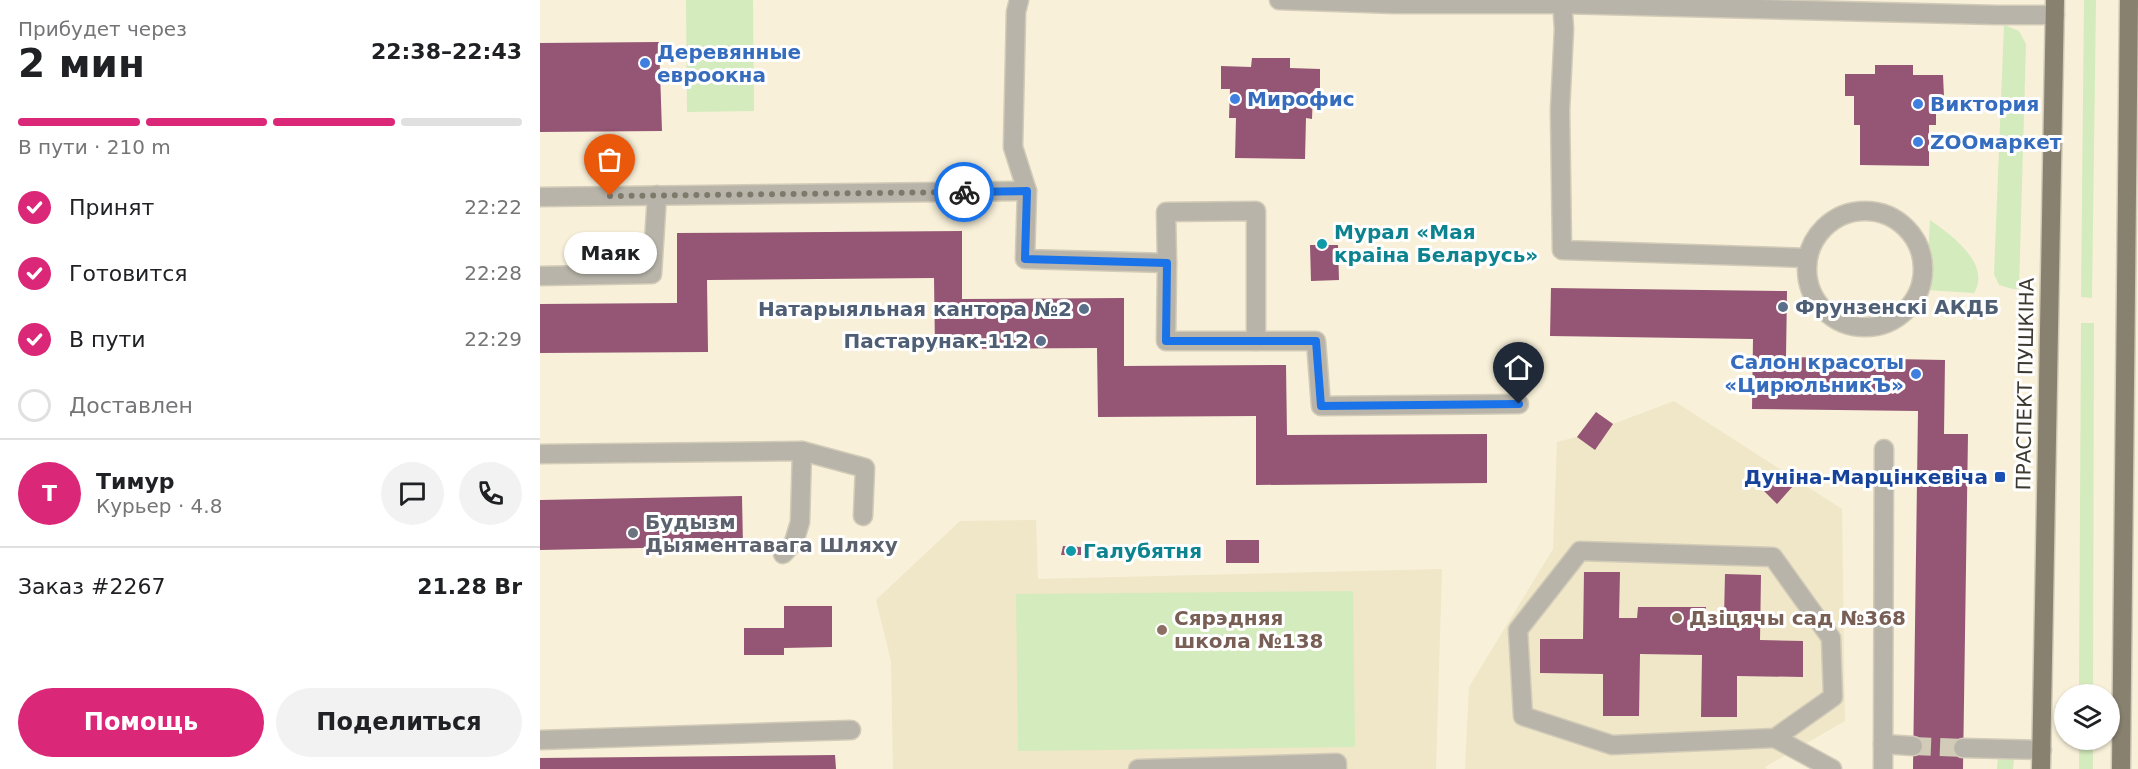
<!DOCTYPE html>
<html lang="ru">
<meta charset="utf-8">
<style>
:root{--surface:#fff;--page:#f2f2f2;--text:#202124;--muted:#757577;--line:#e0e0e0;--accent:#db2777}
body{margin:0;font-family:"DejaVu Sans",sans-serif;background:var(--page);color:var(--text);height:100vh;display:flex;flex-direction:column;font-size:22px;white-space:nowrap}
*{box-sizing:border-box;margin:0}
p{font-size:20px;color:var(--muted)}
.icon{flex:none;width:33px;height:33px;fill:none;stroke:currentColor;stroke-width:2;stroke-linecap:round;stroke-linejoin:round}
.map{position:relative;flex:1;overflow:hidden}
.drawer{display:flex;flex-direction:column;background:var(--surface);width:540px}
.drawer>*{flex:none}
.buttons{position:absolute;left:1514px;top:684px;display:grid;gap:12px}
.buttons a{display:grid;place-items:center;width:66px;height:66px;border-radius:50%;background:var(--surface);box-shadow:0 2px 4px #0004;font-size:30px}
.pin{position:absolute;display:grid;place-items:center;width:51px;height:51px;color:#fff;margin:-62px -26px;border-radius:50% 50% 50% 0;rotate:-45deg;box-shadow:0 0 6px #0007}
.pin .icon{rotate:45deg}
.courier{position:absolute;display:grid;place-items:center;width:60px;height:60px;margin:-30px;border:4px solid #1a73e8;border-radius:50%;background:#fff;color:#222;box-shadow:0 2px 8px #0007}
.bubble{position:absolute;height:42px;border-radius:21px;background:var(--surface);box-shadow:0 2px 4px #0004;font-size:20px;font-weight:700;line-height:42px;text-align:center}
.head em{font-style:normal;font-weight:700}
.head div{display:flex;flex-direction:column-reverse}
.head{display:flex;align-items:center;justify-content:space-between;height:102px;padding:0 18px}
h1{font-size:39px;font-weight:700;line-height:45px}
.bar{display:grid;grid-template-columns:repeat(4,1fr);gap:9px 6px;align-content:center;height:72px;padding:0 18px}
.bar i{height:8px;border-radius:4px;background:var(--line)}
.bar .active{background:var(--accent)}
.bar p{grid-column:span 4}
.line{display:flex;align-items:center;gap:15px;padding:0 18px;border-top:2px solid var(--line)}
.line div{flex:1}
.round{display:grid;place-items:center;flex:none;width:63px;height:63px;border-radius:32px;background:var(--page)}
ol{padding:0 18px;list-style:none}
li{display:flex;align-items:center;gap:18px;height:66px}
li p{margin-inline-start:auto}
li .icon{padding:6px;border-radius:50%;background:var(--accent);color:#fff;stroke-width:4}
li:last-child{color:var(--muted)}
li i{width:33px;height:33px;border:3px solid var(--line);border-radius:50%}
.primary-button{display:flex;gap:12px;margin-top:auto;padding:12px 18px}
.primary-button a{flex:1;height:69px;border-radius:36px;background:var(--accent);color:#fff;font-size:24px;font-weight:700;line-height:69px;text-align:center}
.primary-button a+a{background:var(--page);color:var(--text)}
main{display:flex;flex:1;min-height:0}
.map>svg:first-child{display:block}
.built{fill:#f0e6c8}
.green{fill:#d4ebbd}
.building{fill:#945674}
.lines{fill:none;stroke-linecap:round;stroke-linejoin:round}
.minor-tunnel{stroke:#d2cbb7;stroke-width:18;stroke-dasharray:18 9;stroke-linecap:butt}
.minor-casing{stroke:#d2cbb7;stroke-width:21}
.major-casing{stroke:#d2cbb7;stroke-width:21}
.minor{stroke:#b8b4aa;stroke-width:18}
.major{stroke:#888170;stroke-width:18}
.done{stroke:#7e796b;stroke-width:6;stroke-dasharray:0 10.8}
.route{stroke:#1a73e8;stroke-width:8}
.shop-dot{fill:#3f7fe0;stroke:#fff;stroke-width:2}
.culture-dot{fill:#0f9aa8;stroke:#fff;stroke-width:2}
.service-dot{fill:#5c6f8a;stroke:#fff;stroke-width:2}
.transit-dot{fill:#1a4fb4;stroke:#fff;stroke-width:2}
.worship-dot{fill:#6b7280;stroke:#fff;stroke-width:2}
.education-dot{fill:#8d6e63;stroke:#fff;stroke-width:2}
.labels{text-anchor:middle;stroke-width:6;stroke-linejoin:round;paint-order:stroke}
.shop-label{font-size:20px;font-weight:bold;fill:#366cbe;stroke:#fff;text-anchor:start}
.culture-label{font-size:20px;font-weight:bold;fill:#0d838f;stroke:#fff;text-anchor:start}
.service-label{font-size:20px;font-weight:bold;fill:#4e5e75;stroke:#fff;text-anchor:end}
.street-label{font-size:20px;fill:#3c3930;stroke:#fff}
.transit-label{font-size:20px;font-weight:bold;fill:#164399;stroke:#fff;text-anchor:end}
.worship-label{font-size:20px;font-weight:bold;fill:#5b616d;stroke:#fff;text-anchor:start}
.education-label{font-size:20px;font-weight:bold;fill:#785e54;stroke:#fff;text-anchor:start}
</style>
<main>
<section class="drawer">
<div class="head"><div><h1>2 мин</h1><p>Прибудет через</p></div><em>22:38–22:43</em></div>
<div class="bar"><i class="active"></i><i class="active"></i><i class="active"></i><i></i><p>В пути · 210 m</p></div>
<ol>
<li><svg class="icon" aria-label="check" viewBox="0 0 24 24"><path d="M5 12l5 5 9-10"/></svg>Принят<p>22:22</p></li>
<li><svg class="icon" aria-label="check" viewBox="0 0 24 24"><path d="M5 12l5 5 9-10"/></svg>Готовится<p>22:28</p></li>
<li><svg class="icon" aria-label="check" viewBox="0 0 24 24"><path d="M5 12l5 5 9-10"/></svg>В пути<p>22:29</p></li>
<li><i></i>Доставлен</li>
</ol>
<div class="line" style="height:108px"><b class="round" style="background:var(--accent);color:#fff">Т</b><div><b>Тимур</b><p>Курьер · 4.8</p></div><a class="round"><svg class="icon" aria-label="chat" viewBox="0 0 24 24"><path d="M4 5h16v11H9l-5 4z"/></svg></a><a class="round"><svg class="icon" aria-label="phone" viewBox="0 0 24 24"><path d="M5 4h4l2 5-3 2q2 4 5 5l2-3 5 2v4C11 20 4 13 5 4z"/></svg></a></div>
<div class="line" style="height:78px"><div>Заказ #2267</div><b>21.28 Br</b></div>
<div class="primary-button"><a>Помощь</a><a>Поделиться</a></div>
</section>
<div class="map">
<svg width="1598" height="769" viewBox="0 0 1598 769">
<rect width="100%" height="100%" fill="#f8f0d9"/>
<g class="built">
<polygon points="1134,401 1302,509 1305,721 1225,767 1227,769 925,769 929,687 1013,549 1017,442 1037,437 1056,412 1073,424"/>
<polygon points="496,520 498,579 902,569 896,769 353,769 351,661 336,600 420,521"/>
</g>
<g class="green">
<polygon points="146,0 213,0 214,111 147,112"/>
<polygon points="1544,0 1556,0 1552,298 1541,297"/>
<polygon points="1464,25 1479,31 1486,44 1479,289 1473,289 1459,285 1454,274"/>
<path d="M1390 220C1410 234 1452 264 1434 293L1386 290Z"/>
<polygon points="1541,323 1554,323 1553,694 1539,694"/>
<polygon points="813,591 815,747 478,751 476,594"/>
<rect x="1539" y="740" width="14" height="29"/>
<polygon points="1470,753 1474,759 1473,769 1457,769 1458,756"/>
</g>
<g class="building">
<polygon points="119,42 122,131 0,132 0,43"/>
<polygon points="712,58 750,58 750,68 780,69 780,91 773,91 772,119 766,118 765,159 695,158 696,118 689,118 690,89 681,89 681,66 711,67"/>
<polygon points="1335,65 1373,65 1373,75 1403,75 1404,97 1396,97 1396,125 1389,125 1389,166 1320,165 1320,125 1314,125 1314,96 1305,96 1305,74 1335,74"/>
<polygon points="422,231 422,299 584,298 584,366 746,365 747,435 947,434 947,483 716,485 716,416 558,417 557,348 395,349 394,278 167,280 168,352 0,353 0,304 137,303 137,233"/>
<polygon points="770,245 798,245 799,280 771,281"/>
<polygon points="1011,288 1247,291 1246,357 1405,360 1404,434 1428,434 1423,769 1373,769 1378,411 1212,409 1213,339 1010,336"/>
<polygon points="1056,412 1073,424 1055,450 1037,437"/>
<polygon points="1236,470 1253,486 1237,504 1220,487"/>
<polygon points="202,496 203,546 0,550 0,500"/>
<rect x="686" y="540" width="33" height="23"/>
<polygon points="523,546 541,547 541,555 521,555"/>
<polygon points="1044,572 1080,572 1079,618 1097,618 1098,607 1166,607 1166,618 1184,618 1185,574 1221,575 1220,640 1263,641 1263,677 1197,676 1197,717 1161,717 1162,655 1100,654 1099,716 1063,716 1063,674 1000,673 1000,639 1043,639"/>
<polygon points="244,606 292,606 292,647 244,648 244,655 204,655 204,628 244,628"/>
<polygon points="295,755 296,769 0,769 0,758"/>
</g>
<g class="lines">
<polyline class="minor-tunnel" points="1373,746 1423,748"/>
<defs>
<g id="minor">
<polyline points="479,0 476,12 473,147 487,191 485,259 627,263 626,341 776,341 781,406 979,404"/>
<polyline points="739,0 855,4 1022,4 1457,15 1515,15"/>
<polyline points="1022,0 1024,29 1020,110 1022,250 1267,258"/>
<polyline points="0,197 487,191"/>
<circle cx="1325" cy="269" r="58"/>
<polyline points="627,263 626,212 716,211 716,341"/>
<polyline points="0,276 112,274 117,195"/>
<polyline points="0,454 262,451 325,468 323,516"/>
<polyline points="243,554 254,542 260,522 262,451"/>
<polyline points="1235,738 1293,697 1291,638 1233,557 1040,551 978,630 983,716 1072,745 1235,738 1292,769"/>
<polyline points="0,740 311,730"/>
<polyline points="1343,744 1373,746"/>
<polyline points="1423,748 1502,750"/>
<polyline points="598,769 797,763 797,769"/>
<polyline points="1343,769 1344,449"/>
</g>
<g id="major">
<polyline points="1501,769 1515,0"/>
<polyline points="1581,769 1589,0"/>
</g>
</defs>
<use href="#minor" class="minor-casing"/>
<use href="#major" class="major-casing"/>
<use href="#minor" class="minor"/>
<use href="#major" class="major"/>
</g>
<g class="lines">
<polyline class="done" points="70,196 424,192"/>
<polyline class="route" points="424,192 487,191 485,259 627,263 626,341 776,341 781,406 979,404"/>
</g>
<g class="shop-dot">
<circle cx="105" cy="63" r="6"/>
<circle cx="695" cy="99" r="6"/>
<circle cx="1378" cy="104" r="6"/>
<circle cx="1378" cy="142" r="6"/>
<circle cx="1376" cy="374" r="6"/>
</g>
<g class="culture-dot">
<circle cx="782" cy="244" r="6"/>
<circle cx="531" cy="551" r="6"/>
</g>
<g class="service-dot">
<circle cx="1243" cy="307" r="6"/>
<circle cx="544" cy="309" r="6"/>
<circle cx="501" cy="341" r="6"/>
</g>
<rect class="transit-dot" x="1454" y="471" width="12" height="12" rx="3"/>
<circle class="worship-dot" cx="93" cy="533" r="6"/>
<g class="education-dot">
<circle cx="1137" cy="618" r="6"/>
<circle cx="622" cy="630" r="6"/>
</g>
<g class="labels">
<g class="shop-label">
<text x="117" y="59">Деревянные<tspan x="117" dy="23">евроокна</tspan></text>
<text x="707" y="106">Мирофис</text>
<text x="1390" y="111">Виктория</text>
<text x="1390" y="149">ZOOмаркет</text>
<text x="1364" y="369" text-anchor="end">Салон красоты<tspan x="1364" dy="23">«ЦирюльникЪ»</tspan></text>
</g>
<g class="culture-label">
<text x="794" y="239">Мурал «Мая<tspan x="794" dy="23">краіна Беларусь»</tspan></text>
<text x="543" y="558">Галубятня</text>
</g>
<g class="service-label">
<text x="1255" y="314" text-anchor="start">Фрунзенскі АКДБ</text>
<text x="532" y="316">Натарыяльная кантора №2</text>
<text x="489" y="348">Пастарунак-112</text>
</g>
<g class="street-label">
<text transform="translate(1485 384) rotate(-89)" y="7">ПРАСПЕКТ ПУШКІНА</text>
</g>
<g class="transit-label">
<text x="1448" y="484">Дуніна-Марцінкевіча</text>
</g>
<g class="worship-label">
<text x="105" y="529">Будызм<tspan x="105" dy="23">Дыяментавага Шляху</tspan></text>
</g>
<g class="education-label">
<text x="634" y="625">Сярэдняя<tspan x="634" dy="23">школа №138</tspan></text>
<text x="1149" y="625">Дзіцячы сад №368</text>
</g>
</g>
</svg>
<div class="buttons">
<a><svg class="icon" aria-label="layers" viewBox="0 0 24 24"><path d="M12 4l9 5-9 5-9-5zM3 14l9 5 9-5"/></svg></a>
</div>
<div class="pin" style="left:70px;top:196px;background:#ea580c"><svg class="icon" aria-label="bag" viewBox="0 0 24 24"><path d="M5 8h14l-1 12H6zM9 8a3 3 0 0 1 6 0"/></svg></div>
<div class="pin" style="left:979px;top:404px;background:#1f2937"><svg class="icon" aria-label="home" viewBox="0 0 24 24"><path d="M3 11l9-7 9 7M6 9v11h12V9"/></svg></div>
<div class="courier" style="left:424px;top:192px"><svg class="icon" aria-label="bike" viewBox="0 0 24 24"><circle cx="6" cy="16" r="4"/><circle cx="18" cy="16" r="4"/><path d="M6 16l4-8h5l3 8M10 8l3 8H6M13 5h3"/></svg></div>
<div class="bubble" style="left:24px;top:232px;width:93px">Маяк</div>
</div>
</main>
